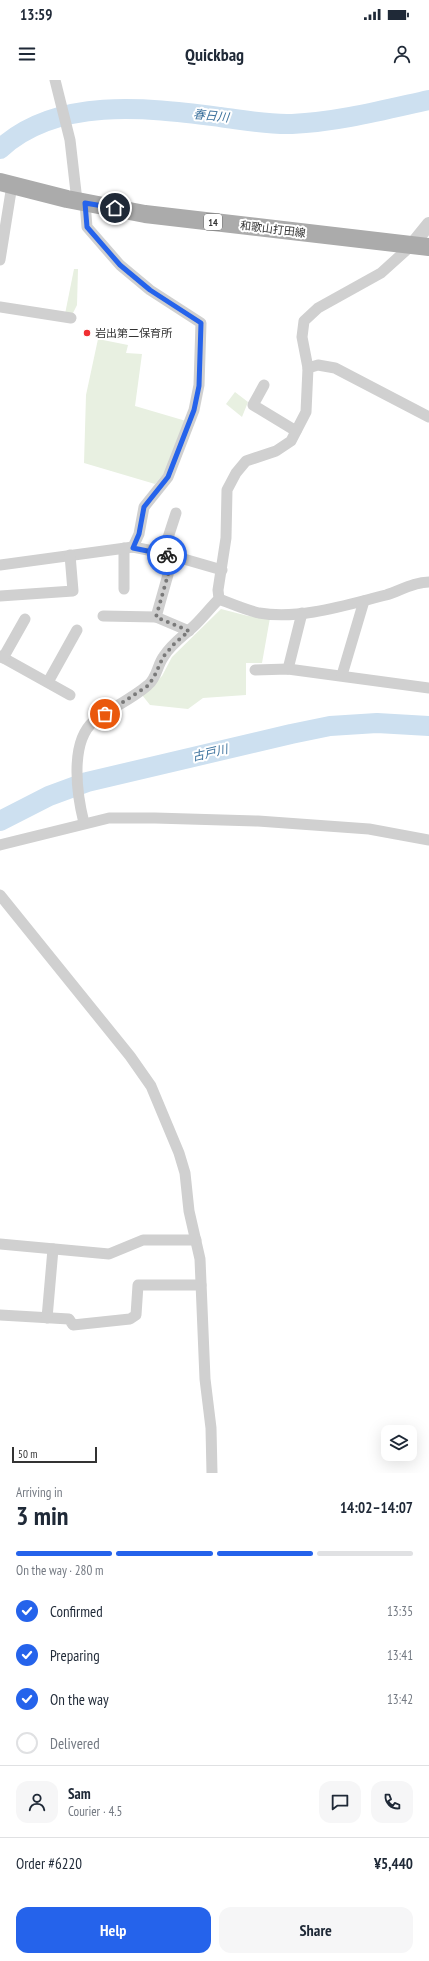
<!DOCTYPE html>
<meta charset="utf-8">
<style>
:root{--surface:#fff;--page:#f6f6f7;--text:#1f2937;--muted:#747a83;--line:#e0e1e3;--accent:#2563eb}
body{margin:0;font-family:"PT Sans Narrow","Noto Sans JP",sans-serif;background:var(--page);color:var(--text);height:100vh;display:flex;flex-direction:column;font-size:15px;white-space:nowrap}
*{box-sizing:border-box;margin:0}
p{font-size:13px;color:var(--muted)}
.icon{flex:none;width:22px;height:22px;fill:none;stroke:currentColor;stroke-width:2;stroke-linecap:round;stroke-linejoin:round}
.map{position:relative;height:1393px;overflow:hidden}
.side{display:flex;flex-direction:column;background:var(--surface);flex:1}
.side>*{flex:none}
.tools{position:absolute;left:381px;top:1345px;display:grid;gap:8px}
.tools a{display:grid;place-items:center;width:36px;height:36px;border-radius:8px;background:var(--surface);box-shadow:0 4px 16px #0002;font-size:20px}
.scale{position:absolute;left:12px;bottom:10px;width:85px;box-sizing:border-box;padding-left:4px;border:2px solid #333;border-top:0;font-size:11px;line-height:14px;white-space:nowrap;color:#333;-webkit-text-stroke:3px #fff;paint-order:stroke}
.pin{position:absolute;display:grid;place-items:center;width:34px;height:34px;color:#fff;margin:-17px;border:2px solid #fff;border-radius:50%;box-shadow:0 1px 4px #0007}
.courier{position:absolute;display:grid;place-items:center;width:40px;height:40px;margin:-20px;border:3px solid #2563eb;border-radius:50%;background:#fff;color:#222;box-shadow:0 1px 5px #0007}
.overview em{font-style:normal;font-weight:600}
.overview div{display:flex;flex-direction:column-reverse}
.overview{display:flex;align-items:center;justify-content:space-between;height:68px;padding:0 16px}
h1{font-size:26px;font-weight:600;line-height:30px}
.bar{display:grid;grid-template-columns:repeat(4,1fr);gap:6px 4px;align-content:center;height:48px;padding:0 16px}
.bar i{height:5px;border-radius:3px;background:var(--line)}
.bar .on{background:var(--accent)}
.bar p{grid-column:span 4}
.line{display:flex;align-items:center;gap:10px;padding:0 16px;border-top:1px solid var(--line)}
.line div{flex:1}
.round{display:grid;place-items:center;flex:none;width:42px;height:42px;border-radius:12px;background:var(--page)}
ol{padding:0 16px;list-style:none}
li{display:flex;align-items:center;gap:12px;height:44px}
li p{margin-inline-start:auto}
li .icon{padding:4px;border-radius:50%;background:var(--accent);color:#fff;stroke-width:4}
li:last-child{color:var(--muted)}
li i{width:22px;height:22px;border:2px solid var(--line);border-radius:50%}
.cta{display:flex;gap:8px;margin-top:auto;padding:8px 16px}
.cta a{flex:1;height:46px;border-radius:12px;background:var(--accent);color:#fff;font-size:16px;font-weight:600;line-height:46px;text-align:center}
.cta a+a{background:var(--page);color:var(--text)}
.status{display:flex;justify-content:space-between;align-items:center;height:28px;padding:0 20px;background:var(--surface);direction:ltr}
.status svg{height:11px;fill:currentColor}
header{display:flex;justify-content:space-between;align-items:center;height:52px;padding:0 16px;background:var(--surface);font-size:18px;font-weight:600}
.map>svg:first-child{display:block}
.green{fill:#e8f0e1}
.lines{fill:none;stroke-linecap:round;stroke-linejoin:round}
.river{stroke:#cde0f0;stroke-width:20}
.minor{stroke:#d0d0d0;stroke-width:11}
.tertiary{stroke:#d0d0d0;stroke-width:14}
.primary{stroke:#ababab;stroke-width:18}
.done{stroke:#7a7a7a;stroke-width:4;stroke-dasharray:0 7.2}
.route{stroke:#2563eb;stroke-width:5}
.poi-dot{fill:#f02f32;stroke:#fff;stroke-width:1.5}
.labels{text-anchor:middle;stroke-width:4;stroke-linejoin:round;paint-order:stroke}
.shield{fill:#fff;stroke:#707070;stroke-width:1}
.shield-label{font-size:10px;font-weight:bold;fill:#333}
.street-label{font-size:11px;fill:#333;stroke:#fff}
.poi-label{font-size:11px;fill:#333;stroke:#fff;text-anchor:start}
.water-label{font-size:12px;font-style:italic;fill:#3a709c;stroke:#fff}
</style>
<div class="status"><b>13:59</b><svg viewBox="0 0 49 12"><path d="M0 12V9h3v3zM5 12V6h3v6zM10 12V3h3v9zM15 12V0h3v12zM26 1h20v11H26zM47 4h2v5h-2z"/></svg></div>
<header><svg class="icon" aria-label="menu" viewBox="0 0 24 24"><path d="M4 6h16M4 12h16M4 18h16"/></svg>Quickbag<svg class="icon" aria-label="person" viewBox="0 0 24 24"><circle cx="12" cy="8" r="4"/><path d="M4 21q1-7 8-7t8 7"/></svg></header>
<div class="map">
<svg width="429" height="1393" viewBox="0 0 429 1393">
<rect width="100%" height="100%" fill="#fff"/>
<g class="green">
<polygon points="74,189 78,189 77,225 72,235 65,234"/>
<polygon points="98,259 128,265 126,273 142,274 135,326 186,341 165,392 155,404 84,383 86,315"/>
<polygon points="235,312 248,322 242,337 226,324"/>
<polygon points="221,529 248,536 270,538 262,583 246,583 246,615 203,618 188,629 150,625 142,615 162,596 172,577"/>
</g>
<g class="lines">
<g class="river">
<path d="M0 69C58 16 148 28 220 37 243 40 268 45 292 44 338 42 384 30 429 20"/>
<polyline points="0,741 49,716 87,702 291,654 330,646 377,643 429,646"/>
</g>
<g class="minor">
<polyline points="55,0 70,60 77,121"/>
<polyline points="85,123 87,147 120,185 150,210 201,243 199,305 194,330 168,397 144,427 139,454 133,467"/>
<polyline points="0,180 12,105"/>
<polyline points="0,227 71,238"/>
<polyline points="308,288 318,285 335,288 429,337"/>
<polyline points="264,305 253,325 296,351"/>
<polyline points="124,468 124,509"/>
<polyline points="163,473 176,433"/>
<polyline points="0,485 133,467 163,473 222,490"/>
<polyline points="0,516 73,511 70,475"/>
<path d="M219 519C232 524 246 530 259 533 300 540 346 525 386 515 400 511 413 502 429 502"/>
<polyline points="103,536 156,537 189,551"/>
<polyline points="156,537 173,477"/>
<polyline points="0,576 70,615"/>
<polyline points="3,578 25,539"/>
<polyline points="288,589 302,533"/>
<polyline points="255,590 288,589 429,608"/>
<polyline points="342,595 364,521"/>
<polyline points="48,602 77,550"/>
<path d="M84 743C77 715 69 662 94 641 111 628 132 619 148 605 157 598 157 585 164 576 172 563 185 555 196 544 204 536 211 527 219 519L218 510 226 458 227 410 236 393 246 381 276 371 291 361 306 332 308 288 302 257 304 241 318 228 381 193 412 165"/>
<polyline points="0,765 109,738 155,738 258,741 369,749 429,760"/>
<polyline points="0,815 130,976 151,1006 179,1073 185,1093 189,1131 200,1179 205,1299 211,1348 212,1393"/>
<polyline points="0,1164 109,1174 143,1160 196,1160"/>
<polyline points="0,1235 69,1239 73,1245 130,1239 136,1235 138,1205 201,1205"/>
<polyline points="47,1238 53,1169"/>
</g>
<polyline class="tertiary" points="412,165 429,144"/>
<polyline class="primary" points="0,102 67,119 145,134 429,167"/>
</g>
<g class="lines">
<polyline class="done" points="105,634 149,605 156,593 163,577 175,563 189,551 156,537 173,477 167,475"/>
<polyline class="route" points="115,128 85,123 87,147 120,185 150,210 201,243 199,306 194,330 168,397 144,427 139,454 133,468 167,475"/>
</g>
<circle class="poi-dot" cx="87" cy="253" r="4"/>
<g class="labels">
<rect class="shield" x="204" y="134" width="18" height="16" rx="3"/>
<g class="shield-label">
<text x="213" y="146">14</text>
</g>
<g class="street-label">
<text transform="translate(273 149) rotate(7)" y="4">和歌山打田線</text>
</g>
<g class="poi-label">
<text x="95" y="257">岩出第二保育所</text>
</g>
<g class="water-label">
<text transform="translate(211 36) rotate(6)" y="4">春日川</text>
<text transform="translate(210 673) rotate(-13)" y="4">古戸川</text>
</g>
</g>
</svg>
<div class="tools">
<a><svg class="icon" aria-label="layers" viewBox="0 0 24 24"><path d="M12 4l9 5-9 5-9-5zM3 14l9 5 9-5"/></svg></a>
</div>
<div class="scale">50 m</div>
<div class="pin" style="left:105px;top:634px;background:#ea580c"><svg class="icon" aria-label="bag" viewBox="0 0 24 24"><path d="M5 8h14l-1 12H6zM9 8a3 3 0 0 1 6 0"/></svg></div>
<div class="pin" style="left:115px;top:128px;background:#1f2937"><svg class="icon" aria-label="home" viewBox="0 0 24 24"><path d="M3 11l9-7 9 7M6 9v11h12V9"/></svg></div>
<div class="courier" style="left:167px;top:475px"><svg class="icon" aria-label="bike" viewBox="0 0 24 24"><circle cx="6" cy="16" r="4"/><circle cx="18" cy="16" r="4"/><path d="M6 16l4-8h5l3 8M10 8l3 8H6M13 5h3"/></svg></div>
</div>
<section class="side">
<div class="overview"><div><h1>3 min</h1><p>Arriving in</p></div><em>14:02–14:07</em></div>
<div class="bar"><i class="on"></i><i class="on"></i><i class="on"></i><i></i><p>On the way · 280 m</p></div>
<ol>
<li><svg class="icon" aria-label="check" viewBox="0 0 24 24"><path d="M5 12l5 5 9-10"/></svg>Confirmed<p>13:35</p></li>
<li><svg class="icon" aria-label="check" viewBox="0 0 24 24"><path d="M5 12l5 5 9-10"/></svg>Preparing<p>13:41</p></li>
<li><svg class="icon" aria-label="check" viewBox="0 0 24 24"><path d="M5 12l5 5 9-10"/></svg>On the way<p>13:42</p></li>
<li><i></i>Delivered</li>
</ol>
<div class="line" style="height:72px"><a class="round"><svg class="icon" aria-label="person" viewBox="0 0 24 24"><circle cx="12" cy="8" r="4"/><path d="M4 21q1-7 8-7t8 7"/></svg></a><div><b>Sam</b><p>Courier · 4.5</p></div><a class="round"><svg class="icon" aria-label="chat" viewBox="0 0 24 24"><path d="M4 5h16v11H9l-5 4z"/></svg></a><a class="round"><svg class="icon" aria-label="phone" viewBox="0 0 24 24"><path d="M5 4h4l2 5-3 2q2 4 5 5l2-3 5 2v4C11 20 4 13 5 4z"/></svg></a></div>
<div class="line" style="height:52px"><div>Order #6220</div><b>¥5,440</b></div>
<div class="cta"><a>Help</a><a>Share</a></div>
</section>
